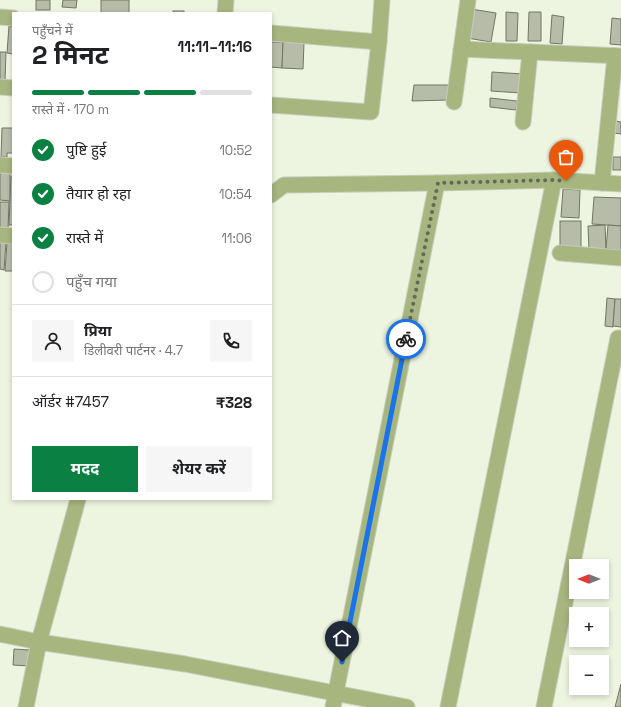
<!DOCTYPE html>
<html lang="hi">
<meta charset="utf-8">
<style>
:root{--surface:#fff;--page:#f6f6f6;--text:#202124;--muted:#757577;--line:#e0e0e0;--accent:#0b8043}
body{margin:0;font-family:"Space Grotesk","Noto Sans Devanagari",sans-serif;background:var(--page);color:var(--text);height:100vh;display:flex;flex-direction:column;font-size:15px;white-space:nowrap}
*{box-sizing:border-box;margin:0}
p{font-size:13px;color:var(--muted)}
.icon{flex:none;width:22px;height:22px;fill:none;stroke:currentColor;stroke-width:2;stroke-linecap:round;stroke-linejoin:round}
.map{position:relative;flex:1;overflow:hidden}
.sheet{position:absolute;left:12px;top:12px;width:260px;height:488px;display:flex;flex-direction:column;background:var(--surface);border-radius:0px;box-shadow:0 2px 6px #0003}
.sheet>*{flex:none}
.needle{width:26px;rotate:270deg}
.fabs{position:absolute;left:569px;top:559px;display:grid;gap:8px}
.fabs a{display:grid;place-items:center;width:40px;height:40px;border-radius:0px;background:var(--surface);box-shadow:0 2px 6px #0003;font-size:20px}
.pin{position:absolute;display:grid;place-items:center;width:34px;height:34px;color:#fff;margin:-41px -17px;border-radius:50% 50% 50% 0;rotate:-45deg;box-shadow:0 0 4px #0007}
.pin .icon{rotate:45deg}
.courier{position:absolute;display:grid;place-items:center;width:40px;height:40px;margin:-20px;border:3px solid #1a73e8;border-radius:50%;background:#fff;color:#222;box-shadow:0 1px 5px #0007}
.overview em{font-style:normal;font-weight:700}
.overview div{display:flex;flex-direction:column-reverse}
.overview{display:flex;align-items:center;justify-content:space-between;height:68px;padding:0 20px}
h1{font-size:26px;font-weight:700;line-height:30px}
.bar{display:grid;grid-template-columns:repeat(4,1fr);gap:6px 4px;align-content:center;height:48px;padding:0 20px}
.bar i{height:5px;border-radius:3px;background:var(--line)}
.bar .active{background:var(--accent)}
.bar p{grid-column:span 4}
.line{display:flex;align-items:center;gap:10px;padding:0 20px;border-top:1px solid var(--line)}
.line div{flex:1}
.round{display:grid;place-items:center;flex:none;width:42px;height:42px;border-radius:0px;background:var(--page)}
ol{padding:0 20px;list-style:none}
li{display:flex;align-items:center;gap:12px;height:44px}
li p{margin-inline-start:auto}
li .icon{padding:4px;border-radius:50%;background:var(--accent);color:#fff;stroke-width:4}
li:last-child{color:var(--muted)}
li i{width:22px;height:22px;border:2px solid var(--line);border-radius:50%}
.cta{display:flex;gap:8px;margin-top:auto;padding:8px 20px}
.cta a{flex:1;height:46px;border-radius:0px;background:var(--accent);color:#fff;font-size:16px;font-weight:700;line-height:46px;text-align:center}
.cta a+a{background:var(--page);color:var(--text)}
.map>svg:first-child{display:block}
.building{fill:#b6bca8;stroke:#717664}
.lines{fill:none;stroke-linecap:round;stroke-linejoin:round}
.street-casing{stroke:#c7cdbb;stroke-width:17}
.street{stroke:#a7b57f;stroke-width:15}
.done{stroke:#64685c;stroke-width:4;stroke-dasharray:0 7.2}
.route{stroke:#1a73e8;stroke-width:5}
</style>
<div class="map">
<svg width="621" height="707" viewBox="0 0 621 707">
<rect width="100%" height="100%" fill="#edf4df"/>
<g class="building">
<rect x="36" y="0" width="14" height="10"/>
<polygon points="63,0 77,0 76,8 62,7"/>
<rect x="101" y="0" width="28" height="13"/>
<polygon points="471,9 496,13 491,42 467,38"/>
<rect x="173" y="11" width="11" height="2"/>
<polygon points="506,12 518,13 517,41 506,41"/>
<polygon points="529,12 541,12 541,41 528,41"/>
<polygon points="552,15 564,17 562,44 550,43"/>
<polygon points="612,18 621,19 621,45 610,44"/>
<polygon points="9,26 13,27 13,54 7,53"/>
<polygon points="271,42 283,42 282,68 271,67"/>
<polygon points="283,42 304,43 303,69 282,68"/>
<polygon points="0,52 6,52 5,81 0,81"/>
<polygon points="492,72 523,74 521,93 491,91"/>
<polygon points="414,85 451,85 448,100 412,101"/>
<polygon points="490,98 517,101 516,110 490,107"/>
<polygon points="615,121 621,122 621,134 614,133"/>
<polygon points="2,128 13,128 13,153 7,153 7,157 1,157"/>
<rect x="613" y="157" width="8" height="13"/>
<polygon points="0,172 10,172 10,201 0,200"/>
<polygon points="11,176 13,176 13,225 9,225"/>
<polygon points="563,189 580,190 579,218 561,217"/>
<polygon points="594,197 621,198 621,226 592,224"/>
<polygon points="0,202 9,202 8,231 0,230"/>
<rect x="560" y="221" width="21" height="27"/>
<polygon points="605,225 606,249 589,250 588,226"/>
<polygon points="608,225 621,226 621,250 606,249"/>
<polygon points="0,242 6,242 4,270 0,269"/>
<polygon points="7,243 13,243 13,271 5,271"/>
<polygon points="607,298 615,299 613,327 605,326"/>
<polygon points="615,299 621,299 621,327 613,326"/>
<polygon points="14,649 30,650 29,666 13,665"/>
<polygon points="621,684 621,707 615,707"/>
</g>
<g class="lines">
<defs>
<g id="street">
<polyline points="225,13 226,0"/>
<polyline points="0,17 13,18"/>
<polyline points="271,33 379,42"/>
<polyline points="461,49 621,56"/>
<polyline points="0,87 13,88"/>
<polyline points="454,102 468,0"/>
<polyline points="271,105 371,112 379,42 382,0"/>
<polyline points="523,122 530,52"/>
<polyline points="0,165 13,166"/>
<polyline points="602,183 615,56"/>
<polyline points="271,195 284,185 437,183 554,180 621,184"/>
<polyline points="0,235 13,236"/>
<polyline points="560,253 621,258"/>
<polyline points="0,634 39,642 185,664 407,707"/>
<polyline points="26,707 39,642 78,499"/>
<polyline points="333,707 437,183"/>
<polyline points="448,707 554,180"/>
<polyline points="544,707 618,338 621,338"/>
</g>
</defs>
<use href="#street" class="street-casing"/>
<use href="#street" class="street"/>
</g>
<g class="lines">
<polyline class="done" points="406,339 438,183 554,180 566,181"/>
<polyline class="route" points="342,662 406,339"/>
</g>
</svg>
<div class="fabs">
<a><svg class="needle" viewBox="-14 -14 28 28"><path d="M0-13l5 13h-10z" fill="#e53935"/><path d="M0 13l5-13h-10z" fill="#757577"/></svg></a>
<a>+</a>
<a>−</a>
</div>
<div class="pin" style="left:566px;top:181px;background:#ea580c"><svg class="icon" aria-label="bag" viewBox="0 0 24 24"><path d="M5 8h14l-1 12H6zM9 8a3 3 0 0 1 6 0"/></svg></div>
<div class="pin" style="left:342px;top:662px;background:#1f2937"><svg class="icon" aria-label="home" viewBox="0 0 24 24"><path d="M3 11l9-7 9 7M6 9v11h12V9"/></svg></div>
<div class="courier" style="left:406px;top:339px"><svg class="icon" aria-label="bike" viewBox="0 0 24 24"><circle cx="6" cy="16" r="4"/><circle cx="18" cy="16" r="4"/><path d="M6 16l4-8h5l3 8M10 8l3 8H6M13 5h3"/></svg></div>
<section class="sheet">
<div class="overview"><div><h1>2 मिनट</h1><p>पहुँचने में</p></div><em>11:11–11:16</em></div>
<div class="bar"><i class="active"></i><i class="active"></i><i class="active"></i><i></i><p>रास्ते में · 170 m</p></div>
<ol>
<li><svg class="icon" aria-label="check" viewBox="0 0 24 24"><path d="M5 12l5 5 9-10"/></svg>पुष्टि हुई<p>10:52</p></li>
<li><svg class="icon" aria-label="check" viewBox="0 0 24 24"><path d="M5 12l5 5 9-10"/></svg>तैयार हो रहा<p>10:54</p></li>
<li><svg class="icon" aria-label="check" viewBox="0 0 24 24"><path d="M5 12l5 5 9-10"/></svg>रास्ते में<p>11:06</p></li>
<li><i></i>पहुँच गया</li>
</ol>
<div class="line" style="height:72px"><a class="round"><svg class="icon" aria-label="person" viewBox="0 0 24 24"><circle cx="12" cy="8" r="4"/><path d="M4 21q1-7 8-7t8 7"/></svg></a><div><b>प्रिया</b><p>डिलीवरी पार्टनर · 4.7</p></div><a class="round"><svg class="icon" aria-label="phone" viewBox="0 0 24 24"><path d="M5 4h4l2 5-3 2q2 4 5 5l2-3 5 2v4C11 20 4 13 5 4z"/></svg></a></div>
<div class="line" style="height:52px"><div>ऑर्डर #7457</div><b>₹328</b></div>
<div class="cta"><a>मदद</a><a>शेयर करें</a></div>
</section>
</div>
